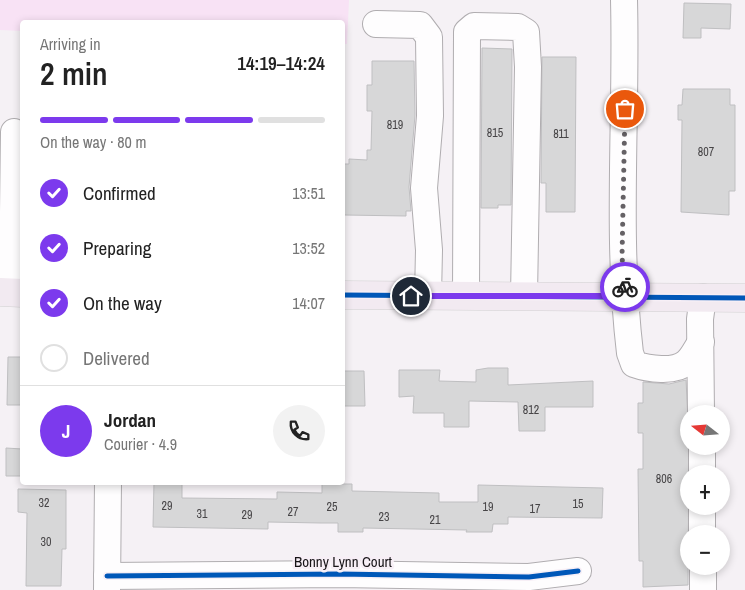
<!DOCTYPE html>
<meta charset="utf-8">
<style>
:root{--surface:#fff;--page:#f2f2f2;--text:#222;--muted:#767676;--line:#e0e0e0;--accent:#7c3aed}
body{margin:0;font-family:"Archivo Narrow",sans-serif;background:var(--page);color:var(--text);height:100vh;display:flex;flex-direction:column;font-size:19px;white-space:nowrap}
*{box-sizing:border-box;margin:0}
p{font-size:16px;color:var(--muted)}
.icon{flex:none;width:28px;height:28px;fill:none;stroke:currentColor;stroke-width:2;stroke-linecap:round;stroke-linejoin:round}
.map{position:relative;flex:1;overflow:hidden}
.panel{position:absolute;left:20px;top:20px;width:325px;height:465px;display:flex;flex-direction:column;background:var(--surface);border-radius:5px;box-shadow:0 2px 8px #0003}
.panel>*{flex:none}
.needle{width:32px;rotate:287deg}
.controls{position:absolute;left:680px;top:405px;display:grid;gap:10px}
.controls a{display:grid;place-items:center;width:50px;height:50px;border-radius:50%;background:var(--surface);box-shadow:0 2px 8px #0003;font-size:25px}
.pin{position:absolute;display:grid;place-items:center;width:42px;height:42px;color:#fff;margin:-21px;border:2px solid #fff;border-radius:50%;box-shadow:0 1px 5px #0007}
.courier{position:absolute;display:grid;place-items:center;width:50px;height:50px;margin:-25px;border:4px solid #7c3aed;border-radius:50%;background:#fff;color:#222;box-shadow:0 1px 6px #0007}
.summary em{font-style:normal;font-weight:600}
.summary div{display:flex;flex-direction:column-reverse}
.summary{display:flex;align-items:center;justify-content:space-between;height:85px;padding:0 20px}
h1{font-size:32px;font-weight:600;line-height:38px}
.bar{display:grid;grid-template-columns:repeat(4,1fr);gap:8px 5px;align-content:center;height:60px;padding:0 20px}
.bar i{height:6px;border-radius:4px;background:var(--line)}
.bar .active{background:var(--accent)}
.bar p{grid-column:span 4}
.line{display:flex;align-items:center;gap:12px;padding:0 20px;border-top:1px solid var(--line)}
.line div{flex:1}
.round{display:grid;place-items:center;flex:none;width:52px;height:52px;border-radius:26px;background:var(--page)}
ol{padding:0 20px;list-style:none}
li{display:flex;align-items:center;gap:15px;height:55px}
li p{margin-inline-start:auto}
li .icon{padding:5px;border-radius:50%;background:var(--accent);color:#fff;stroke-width:4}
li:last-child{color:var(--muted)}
li i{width:28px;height:28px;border:2px solid var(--line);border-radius:50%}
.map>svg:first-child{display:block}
.green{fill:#f8e2f5}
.building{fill:#d7d7d8;stroke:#bfbfc1}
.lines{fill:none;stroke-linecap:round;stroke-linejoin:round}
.minor-casing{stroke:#b0adb0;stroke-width:28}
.major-casing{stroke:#d1d0d1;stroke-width:29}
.minor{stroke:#fefdfe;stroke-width:26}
.major{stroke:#f2eaf1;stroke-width:28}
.cycleway-casing{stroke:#f7eff6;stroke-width:8}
.cycleway{stroke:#0057b8;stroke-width:5}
.done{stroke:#656165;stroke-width:5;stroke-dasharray:0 9}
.route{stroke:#7c3aed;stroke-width:6}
.labels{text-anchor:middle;stroke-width:5;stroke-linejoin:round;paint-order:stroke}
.number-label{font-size:12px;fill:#474547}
.street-label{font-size:15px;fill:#171417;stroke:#f7eff6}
</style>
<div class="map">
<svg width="745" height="590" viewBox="0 0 745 590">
<rect width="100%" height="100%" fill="#f5f1f5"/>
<polygon class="green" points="0,0 349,0 347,44 343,44 342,22 22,22 22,31 0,30"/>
<g class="building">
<polygon points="684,3 731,4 730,29 701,28 701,38 683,38"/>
<polygon points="482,48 512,49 511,205 498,205 498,208 481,208"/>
<polygon points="542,57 576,57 575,212 546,212 546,183 541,183"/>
<polygon points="372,61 414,61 415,115 409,187 411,211 406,211 406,216 345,215 342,211 342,164 349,164 349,159 367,160 367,150 371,150 372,111 367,111 367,85 372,85"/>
<polygon points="683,89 730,89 730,105 735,105 735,191 729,191 729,215 681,212 682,120 678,120 678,105 682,105"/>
<polygon points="8,357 22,357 22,405 7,405"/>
<polygon points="488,368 508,368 508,385 593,381 593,407 545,407 545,431 519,431 518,402 469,401 469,427 444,427 444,413 413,413 414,396 399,397 399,370 440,370 439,381 476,382 476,370"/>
<polygon points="342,371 364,371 365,406 342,406"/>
<polygon points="686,380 689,437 688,585 643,587 643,561 639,561 638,469 643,469 643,433 638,433 638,403 643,403 643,382 669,384"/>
<polygon points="6,448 22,449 22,476 6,476"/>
<polygon points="154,482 182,482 182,498 277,499 277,492 322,493 322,484 352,484 352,491 439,493 439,502 478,502 478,485 603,488 602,518 508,517 508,524 493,524 492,532 466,532 467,530 363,528 363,532 338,532 338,523 321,523 268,522 268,529 153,527"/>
<polygon points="18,489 66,490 66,549 62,549 61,586 26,586 27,513 18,512"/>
</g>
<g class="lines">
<defs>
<g id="minor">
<path d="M624 0C627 118 616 236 630 353L634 364C648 369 675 373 687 362 693 357 696 349 701 342"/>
<polyline points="376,24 420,25 429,37 430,116 424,188 429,250 428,296"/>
<polyline points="12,292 14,132"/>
<polyline points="466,296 467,32 474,26 518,27 526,32 528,67 524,296"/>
<polyline points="701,414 700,319 703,297"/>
<polyline points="702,446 702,474"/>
<polyline points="702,506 702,534"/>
<polyline points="703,566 703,590"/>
<polyline points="107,576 339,574 529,577 578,571"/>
<polyline points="107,590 108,482"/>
</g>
<g id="major">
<polyline points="0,292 22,293"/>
<polyline points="342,295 745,298"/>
</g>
</defs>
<use href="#minor" class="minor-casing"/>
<use href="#major" class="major-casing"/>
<use href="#minor" class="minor"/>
<use href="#major" class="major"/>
<defs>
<g id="cycleway">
<polyline points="342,295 745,298"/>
<polyline points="107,576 339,574 529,577 578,571"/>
</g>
</defs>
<use href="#cycleway" class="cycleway-casing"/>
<use href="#cycleway" class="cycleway"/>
</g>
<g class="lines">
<polyline class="done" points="625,287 622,257 625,109"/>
<polyline class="route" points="411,296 625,296 625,287"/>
</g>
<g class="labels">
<g class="number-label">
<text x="395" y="129">819</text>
<text x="495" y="137">815</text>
<text x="561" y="138">811</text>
<text x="706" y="156">807</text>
<text x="531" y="414">812</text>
<text x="664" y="483">806</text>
<text x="44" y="507">32</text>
<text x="578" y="508">15</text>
<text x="167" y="510">29</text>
<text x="332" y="511">25</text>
<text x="488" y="511">19</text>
<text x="535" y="513">17</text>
<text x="293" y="516">27</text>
<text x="202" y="518">31</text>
<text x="247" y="519">29</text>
<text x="384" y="521">23</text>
<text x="435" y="524">21</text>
<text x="46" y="546">30</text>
</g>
<g class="street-label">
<text x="343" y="567">Bonny Lynn Court</text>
</g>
</g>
</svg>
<div class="controls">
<a><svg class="needle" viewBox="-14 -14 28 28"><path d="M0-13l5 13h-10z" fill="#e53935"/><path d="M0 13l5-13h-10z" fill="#767676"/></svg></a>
<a>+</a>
<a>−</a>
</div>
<div class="pin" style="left:625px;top:109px;background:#ea580c"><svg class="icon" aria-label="bag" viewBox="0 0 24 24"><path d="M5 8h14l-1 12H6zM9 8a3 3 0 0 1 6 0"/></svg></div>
<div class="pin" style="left:411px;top:296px;background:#1f2937"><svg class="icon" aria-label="home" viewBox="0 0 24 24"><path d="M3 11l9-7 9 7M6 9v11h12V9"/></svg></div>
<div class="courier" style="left:625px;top:287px"><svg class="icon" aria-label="bike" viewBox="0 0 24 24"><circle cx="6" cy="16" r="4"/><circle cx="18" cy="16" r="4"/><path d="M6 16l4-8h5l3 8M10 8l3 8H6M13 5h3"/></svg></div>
<section class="panel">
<div class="summary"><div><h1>2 min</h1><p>Arriving in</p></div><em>14:19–14:24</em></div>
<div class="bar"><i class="active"></i><i class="active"></i><i class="active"></i><i></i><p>On the way · 80 m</p></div>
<ol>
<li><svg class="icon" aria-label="check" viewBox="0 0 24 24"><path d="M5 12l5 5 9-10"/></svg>Confirmed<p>13:51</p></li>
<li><svg class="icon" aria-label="check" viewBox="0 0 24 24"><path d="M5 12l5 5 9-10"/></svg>Preparing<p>13:52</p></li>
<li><svg class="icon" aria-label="check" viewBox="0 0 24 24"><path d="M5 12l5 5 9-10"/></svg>On the way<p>14:07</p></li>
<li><i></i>Delivered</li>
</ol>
<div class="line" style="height:90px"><b class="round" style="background:var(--accent);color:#fff">J</b><div><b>Jordan</b><p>Courier · 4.9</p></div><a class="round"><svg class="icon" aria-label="phone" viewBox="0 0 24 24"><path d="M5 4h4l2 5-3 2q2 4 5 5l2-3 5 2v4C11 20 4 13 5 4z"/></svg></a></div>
</section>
</div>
